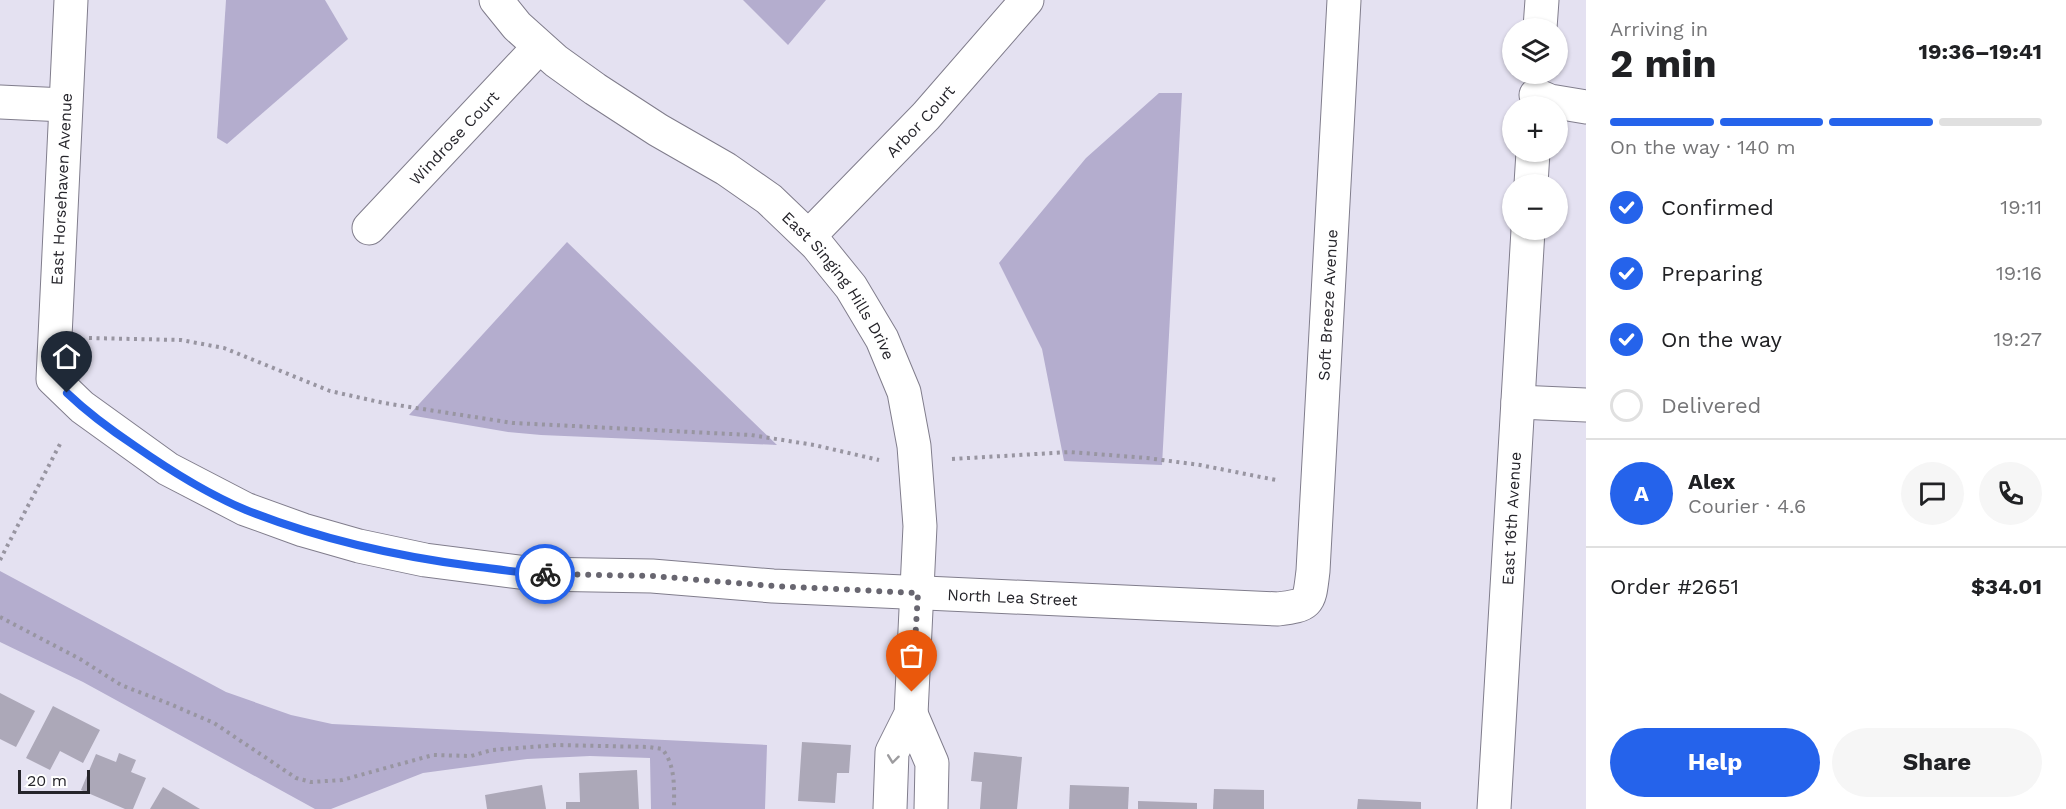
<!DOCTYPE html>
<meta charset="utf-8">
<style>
:root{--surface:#fff;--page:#f6f6f6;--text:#202124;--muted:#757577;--line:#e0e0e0;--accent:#2563eb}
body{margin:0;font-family:"Work Sans",sans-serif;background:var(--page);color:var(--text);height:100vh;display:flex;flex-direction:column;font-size:22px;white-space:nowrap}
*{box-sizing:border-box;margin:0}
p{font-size:20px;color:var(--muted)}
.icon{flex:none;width:33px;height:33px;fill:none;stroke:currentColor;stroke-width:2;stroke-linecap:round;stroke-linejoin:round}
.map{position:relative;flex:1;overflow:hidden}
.panel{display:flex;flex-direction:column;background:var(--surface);width:480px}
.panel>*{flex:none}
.tools{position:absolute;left:1502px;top:18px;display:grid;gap:12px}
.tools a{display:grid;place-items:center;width:66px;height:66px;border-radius:50%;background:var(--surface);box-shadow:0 2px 4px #0004;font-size:30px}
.scale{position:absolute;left:18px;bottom:15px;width:72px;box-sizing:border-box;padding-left:6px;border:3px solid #25242a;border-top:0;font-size:16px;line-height:21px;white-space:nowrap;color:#25242a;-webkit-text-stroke:4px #fff;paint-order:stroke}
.pin{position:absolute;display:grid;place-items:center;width:51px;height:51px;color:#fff;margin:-62px -26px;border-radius:50% 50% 50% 0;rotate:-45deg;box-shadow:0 0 6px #0007}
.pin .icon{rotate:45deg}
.courier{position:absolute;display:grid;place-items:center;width:60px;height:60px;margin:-30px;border:4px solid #2563eb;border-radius:50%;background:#fff;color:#222;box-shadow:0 2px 8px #0007}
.head em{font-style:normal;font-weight:700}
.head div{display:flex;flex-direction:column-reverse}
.head{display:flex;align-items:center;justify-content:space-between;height:102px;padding:0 24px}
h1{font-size:39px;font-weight:700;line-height:45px}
.bar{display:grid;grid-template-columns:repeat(4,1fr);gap:9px 6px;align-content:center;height:72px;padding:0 24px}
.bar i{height:8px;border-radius:4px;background:var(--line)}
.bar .active{background:var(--accent)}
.bar p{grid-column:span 4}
.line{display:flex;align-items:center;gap:15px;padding:0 24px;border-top:2px solid var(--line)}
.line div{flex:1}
.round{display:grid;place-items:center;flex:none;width:63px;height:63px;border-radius:32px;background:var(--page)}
ol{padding:0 24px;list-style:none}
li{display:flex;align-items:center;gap:18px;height:66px}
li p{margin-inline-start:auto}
li .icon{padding:6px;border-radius:50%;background:var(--accent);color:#fff;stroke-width:4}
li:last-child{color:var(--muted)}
li i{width:33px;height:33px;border:3px solid var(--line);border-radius:50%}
.action{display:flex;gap:12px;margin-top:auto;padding:12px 24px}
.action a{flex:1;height:69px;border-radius:36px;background:var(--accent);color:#fff;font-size:24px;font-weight:700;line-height:69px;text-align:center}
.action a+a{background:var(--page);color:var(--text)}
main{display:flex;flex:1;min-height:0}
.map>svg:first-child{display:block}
.green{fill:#b4adce}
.building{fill:#aca8b8}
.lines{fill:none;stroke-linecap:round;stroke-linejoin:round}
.minor-casing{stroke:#807d8c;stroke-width:35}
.path{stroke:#9895a1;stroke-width:4;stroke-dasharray:3 4.5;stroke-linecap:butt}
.minor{stroke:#fff;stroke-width:33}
.oneway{stroke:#9d9c9f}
.done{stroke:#686670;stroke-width:6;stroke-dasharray:0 10.8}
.route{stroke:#2563eb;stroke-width:8}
.labels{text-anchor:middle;stroke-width:4.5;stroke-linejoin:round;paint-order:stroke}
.street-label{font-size:16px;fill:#25242a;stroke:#fff}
</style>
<main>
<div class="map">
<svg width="1586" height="809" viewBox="0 0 1586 809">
<rect width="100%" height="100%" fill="#e4e1f1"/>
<g class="green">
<polygon points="226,0 325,0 348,39 227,144 217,138"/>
<polygon points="743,0 826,0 788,45"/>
<polygon points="1159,93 1182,93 1162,465 1064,461 1042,349 999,263 1086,158"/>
<polygon points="567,242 777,445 778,445 541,435 508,432 409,415"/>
<polygon points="0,571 226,692 291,715 332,724 767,745 765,809 651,809 650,758 590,756 527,759 423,773 331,809 315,809 83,682 0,642"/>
</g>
<g class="building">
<polygon points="0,693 35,711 16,747 0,739"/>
<polygon points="53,706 100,730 83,763 60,751 50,770 26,758"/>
<polygon points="802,742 851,745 849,773 837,773 835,803 798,801"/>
<polygon points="974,752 1022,757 1017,809 980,809 982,782 971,781"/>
<polygon points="119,753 136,760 131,772 146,778 133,809 125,809 81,790 96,754 116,762"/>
<polygon points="637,770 639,809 566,809 566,802 580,802 579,773"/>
<polygon points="542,785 546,809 487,809 485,795"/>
<polygon points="1070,785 1129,787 1128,809 1069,809"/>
<polygon points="163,787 200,809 150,809"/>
<polygon points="1214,789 1264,790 1264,809 1213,809"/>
<polygon points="1358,799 1421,802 1421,809 1357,809"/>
<polygon points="1138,801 1197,803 1197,809 1138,809"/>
</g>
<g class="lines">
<defs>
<g id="minor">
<path id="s1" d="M71 0 53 379 82 407 168 469 245 509 303 530 359 546 425 560 535 574 652 576 773 586 1278 609C1311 605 1309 603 1313 571L1344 0"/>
<path id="s2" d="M496 0 517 26 556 61 595 89 658 130 726 169 769 199 817 245 851 287 882 339 904 392 914 446 920 526 911 714 892 752 890 809"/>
<polyline points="1540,28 1542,0"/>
<polyline points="1536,95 1550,101 1586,107"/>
<polyline points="0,102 65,105"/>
<polyline points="1531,184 1533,152"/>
<path id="s3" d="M369 228 539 47"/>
<path id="s4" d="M809 236 926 116 1027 0"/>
<polyline points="1518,402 1586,405"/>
<polyline points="911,714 932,763 931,809"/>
<path id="s5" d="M1494 809 1528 230"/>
</g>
</defs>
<use href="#minor" class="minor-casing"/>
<g class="path">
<polyline points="89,338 181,340 224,348 330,391 384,403 513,423 751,435 814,445 879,460"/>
<polyline points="952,459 1070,452 1147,458 1200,465 1276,480"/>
<polyline points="0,560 60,444"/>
<path d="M0 617 80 659 121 685 170 704 214 723 296 778 311 782 342 780 433 755 471 756 492 750 557 745 649 747 662 749C676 765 674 789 674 809"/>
</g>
<use href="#minor" class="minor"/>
</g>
<defs><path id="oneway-chevron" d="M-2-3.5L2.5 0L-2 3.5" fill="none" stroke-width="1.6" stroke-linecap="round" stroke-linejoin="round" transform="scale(1.5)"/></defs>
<use class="oneway" href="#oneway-chevron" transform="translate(893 759) rotate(97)"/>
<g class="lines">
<polyline class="done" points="545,574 652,576 773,586 918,593 912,692"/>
<path class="route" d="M67 393C88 413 111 430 135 446 168 469 210 495 246 510 319 539 395 556 472 566 496 569 520 573 545 574"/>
</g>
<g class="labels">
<g class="street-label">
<text dy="6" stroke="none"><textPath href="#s4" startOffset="160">Arbor Court</textPath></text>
<text dy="6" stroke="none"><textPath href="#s3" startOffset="124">Windrose Court</textPath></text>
<text transform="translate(61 189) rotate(-87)" y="6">East Horsehaven Avenue</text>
<text dy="6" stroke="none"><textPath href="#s2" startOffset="452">East Singing Hills Drive</textPath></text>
<text dy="6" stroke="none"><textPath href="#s1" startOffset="1982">Soft Breeze Avenue</textPath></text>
<text dy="6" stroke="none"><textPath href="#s5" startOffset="291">East 16th Avenue</textPath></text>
<text dy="6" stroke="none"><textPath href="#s1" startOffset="1389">North Lea Street</textPath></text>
</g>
</g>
</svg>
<div class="tools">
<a><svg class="icon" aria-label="layers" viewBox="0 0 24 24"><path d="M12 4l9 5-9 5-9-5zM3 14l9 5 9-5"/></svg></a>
<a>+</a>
<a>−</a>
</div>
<div class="scale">20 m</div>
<div class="pin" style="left:912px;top:692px;background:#ea580c"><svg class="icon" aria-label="bag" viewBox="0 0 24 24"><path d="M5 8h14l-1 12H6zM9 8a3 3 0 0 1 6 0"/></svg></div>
<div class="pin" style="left:67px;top:393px;background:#1f2937"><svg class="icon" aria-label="home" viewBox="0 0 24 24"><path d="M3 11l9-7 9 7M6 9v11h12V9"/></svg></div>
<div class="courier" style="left:545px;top:574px"><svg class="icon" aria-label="bike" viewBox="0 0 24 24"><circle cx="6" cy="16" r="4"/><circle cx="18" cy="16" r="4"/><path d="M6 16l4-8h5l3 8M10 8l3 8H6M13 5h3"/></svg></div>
</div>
<section class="panel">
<div class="head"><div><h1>2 min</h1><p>Arriving in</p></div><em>19:36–19:41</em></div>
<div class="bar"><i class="active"></i><i class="active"></i><i class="active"></i><i></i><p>On the way · 140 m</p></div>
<ol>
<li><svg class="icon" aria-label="check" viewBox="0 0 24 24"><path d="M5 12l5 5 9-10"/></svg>Confirmed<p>19:11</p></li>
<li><svg class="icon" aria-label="check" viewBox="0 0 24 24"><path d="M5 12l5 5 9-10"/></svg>Preparing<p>19:16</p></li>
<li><svg class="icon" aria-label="check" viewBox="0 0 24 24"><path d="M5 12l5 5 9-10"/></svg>On the way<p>19:27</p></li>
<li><i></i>Delivered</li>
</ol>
<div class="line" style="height:108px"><b class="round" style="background:var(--accent);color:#fff">A</b><div><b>Alex</b><p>Courier · 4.6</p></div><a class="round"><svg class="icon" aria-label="chat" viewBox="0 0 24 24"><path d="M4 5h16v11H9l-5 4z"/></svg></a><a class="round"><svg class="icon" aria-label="phone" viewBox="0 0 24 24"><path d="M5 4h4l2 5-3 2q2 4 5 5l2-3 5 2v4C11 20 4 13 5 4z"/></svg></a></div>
<div class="line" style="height:78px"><div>Order #2651</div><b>$34.01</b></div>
<div class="action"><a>Help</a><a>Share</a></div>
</section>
</main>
